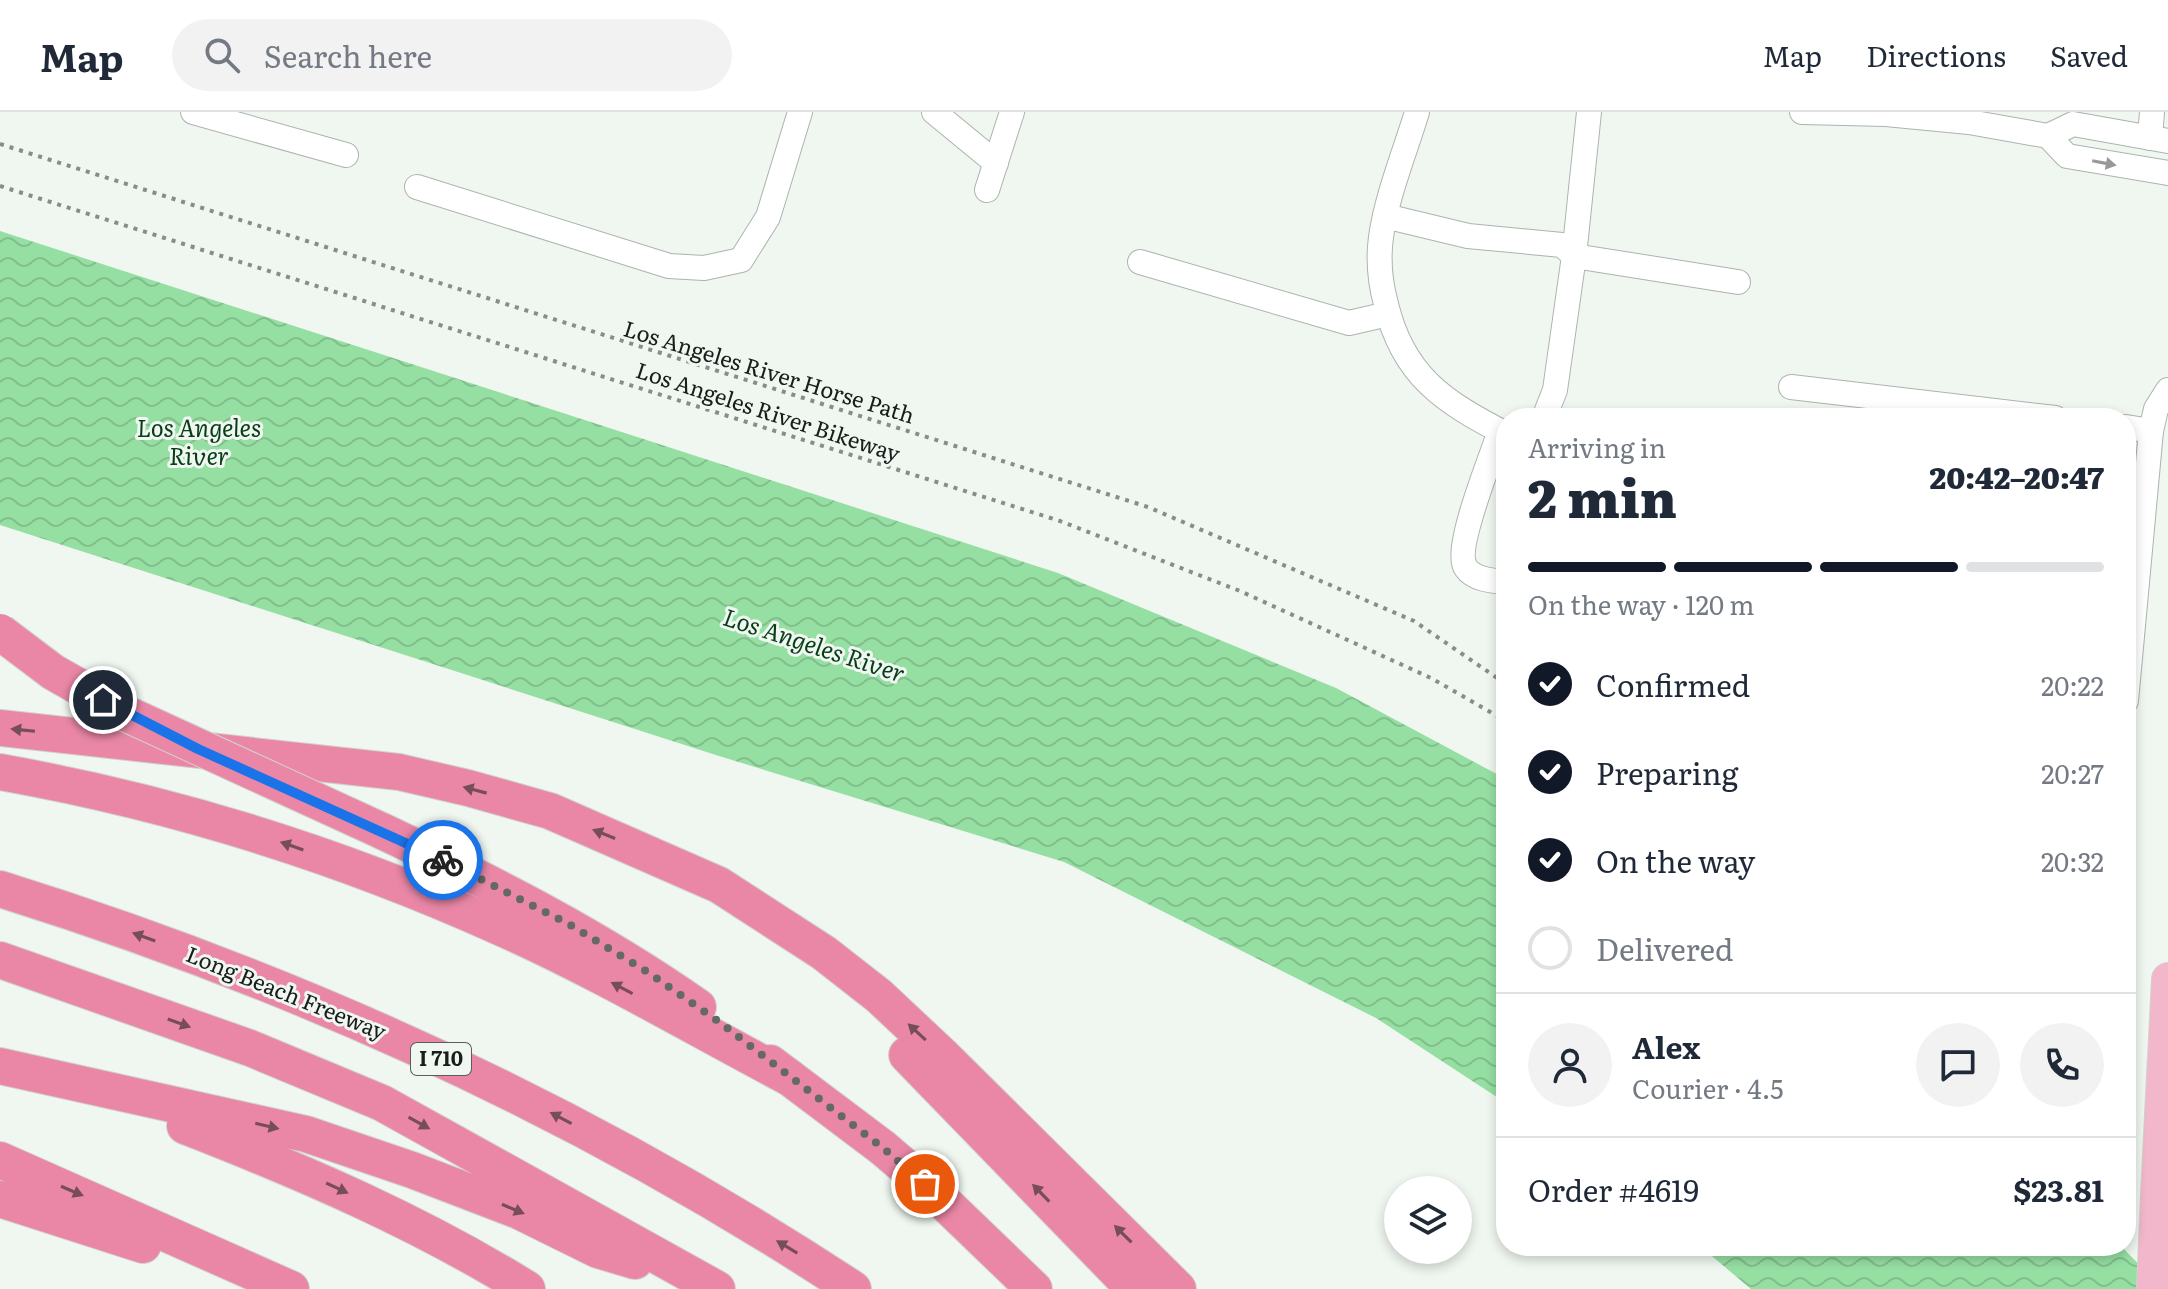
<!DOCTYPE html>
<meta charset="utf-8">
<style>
:root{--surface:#fff;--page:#f2f2f3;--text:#1f2937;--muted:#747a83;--line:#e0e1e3;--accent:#111827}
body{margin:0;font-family:Literata,serif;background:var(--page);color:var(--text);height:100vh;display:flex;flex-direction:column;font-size:30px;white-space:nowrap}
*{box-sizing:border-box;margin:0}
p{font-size:26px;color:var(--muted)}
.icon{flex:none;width:44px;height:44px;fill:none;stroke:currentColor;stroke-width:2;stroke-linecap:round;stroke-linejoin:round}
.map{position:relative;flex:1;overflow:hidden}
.sheet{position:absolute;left:1496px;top:296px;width:640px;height:848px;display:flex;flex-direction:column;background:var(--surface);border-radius:32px;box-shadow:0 4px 12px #0003}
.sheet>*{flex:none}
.buttons{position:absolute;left:1384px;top:1064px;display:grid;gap:16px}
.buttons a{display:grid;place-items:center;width:88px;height:88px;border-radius:50%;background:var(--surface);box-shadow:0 4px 12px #0003;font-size:40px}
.pin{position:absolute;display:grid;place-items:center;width:68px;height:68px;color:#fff;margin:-34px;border:4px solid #fff;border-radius:50%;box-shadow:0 2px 8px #0007}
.courier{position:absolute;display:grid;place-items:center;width:80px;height:80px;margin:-40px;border:6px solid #1a73e8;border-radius:50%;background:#fff;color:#222;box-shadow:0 2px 10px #0007}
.summary em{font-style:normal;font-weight:800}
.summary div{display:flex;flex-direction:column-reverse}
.summary{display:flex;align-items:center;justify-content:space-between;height:136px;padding:0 32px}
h1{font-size:52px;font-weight:800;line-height:60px}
.bar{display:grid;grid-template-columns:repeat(4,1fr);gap:12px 8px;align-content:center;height:96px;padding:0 32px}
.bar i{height:10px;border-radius:6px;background:var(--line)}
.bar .current{background:var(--accent)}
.bar p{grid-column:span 4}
.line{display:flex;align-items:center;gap:20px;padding:0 32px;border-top:2px solid var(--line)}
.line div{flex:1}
.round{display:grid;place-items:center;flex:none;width:84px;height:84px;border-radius:42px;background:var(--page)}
ol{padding:0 32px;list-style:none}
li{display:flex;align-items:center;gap:24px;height:88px}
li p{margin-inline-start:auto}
li .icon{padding:8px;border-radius:50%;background:var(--accent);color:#fff;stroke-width:4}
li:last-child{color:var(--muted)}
li i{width:44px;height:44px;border:4px solid var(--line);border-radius:50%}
header{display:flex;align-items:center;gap:48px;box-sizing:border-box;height:112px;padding:0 40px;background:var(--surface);border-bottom:2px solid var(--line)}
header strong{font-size:38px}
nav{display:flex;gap:44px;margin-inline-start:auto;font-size:28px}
.search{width:560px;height:72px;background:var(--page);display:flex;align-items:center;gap:20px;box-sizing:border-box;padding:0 28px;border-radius:44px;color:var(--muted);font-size:30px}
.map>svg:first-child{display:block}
.water{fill:url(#water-waves)}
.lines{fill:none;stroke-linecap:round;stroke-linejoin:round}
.minor-casing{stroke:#acb4ad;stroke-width:26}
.major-casing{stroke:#d1d2d1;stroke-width:34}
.highway-casing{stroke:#d1d2d1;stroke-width:38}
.path{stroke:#878d88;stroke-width:4;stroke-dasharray:4 6;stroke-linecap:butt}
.minor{stroke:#fff;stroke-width:24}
.major{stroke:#f2b7ca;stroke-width:32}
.highway{stroke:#ea87a7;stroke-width:36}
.major-bridge-casing{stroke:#d1d2d1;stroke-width:34;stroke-linecap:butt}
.highway-bridge-casing{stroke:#d1d2d1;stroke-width:38;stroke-linecap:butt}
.major-bridge{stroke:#f2b7ca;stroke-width:32}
.highway-bridge{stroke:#ea87a7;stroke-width:36}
.oneway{fill:#989998}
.oneway2{fill:#784d5a}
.done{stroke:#656966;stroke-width:8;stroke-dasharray:0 14.4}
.route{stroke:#1a73e8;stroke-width:10}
.labels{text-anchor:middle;stroke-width:6;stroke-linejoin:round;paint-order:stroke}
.shield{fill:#eff7f0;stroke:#5a5e5b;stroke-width:2}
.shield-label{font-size:20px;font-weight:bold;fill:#1a1d1b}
.street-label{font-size:22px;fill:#1a1d1b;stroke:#eff7f0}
.water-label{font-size:24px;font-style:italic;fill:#073e18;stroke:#eff7f0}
</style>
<header>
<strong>Map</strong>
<div class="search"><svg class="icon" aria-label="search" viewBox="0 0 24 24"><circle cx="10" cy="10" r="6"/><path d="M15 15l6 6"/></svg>Search here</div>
<nav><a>Map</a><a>Directions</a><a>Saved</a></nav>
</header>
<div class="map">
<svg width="2168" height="1177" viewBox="0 0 2168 1177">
<defs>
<pattern id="water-waves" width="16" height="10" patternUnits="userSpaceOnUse" patternTransform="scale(2)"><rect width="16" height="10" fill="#96dfa3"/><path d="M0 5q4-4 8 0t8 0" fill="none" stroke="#81bf8c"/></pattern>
</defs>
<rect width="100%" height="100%" fill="#eff7f0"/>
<g class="water">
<polygon points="0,119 1058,461 1336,576 1506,667 1506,991 1376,906 1064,750 719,644 0,413"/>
<polygon points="1700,1134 2121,1134 2163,1177 1751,1177"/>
</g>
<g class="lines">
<defs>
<g id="minor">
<polyline points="193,0 346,43"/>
<polyline points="934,0 996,51"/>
<path d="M1417 0C1405 40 1387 83 1381 125 1378 147 1380 170 1386 192 1403 264 1444 290 1506 322"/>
<polyline points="1802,0 1886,2 1969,10 2048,24 2067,44 2168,61"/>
<polyline points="2048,24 2073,12 2168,29"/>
<polyline points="2150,26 2152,0"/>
<polyline points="417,75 669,154 704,156 741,148 768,105 800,0"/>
<polyline points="987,78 1012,0"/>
<polyline points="1385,104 1468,124 1562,133 1574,144"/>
<polyline points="1574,144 1589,0"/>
<polyline points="1140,150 1349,211 1388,202"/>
<polyline points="1791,275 2055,306"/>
<polyline points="1544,306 1555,278 1574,144 1738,170"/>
<polyline points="2126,315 2151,319"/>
<path d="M1500 319C1492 344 1453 437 1466 456 1474 468 1494 469 1506 470"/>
<polyline points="2126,589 2151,319 2156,297 2168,278"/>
</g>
<polyline id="major" points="2157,1081 2168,867"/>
<g id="highway">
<polyline points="0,616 399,660 468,676 550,699 719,773 824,841 879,884 944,945 1178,1177"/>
<path d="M0 660C174 691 343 744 504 817 602 861 695 916 790 966"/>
<path d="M382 719C492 771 598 825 698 895"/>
<path d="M0 777C301 871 589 1003 853 1177"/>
<polyline points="0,848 250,936 382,991 717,1177"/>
<polyline points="907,943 1134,1177"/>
<polyline points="770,951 883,1036 925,1072 1034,1177"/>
<polyline points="0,954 306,1022 412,1058 519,1099 598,1138 635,1149"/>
<path d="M185 1014C303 1060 419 1110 527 1177"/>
<polyline points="0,1048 291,1177"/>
<polyline points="0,1087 143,1133"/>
</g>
</defs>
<use href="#minor" class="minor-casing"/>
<use href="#major" class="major-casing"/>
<use href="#highway" class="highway-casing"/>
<g class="path">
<polyline points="0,32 1148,395 1414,509 1506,572"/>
<polyline points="0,74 1060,409 1240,479 1431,566 1506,609"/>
</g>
<use href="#minor" class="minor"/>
<use href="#major" class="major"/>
<use href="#highway" class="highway"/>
<defs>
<polyline id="major-bridge" points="2153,1177 2157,1081"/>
<polyline id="highway-bridge" points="0,520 53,560 127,602 382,719"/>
</defs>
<use href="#major-bridge" class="major-bridge-casing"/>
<use href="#highway-bridge" class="highway-bridge-casing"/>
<use href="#major-bridge" class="major-bridge"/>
<use href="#highway-bridge" class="highway-bridge"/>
</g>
<defs><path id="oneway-solid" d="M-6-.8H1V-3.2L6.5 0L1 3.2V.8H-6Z" transform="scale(2)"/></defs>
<use class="oneway" href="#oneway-solid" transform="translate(2104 51) rotate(11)"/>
<g class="oneway2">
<use href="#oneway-solid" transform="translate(23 618) rotate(-174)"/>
<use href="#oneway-solid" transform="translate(475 678) rotate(-165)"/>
<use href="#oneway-solid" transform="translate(604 722) rotate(-158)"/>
<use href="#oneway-solid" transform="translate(292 734) rotate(-161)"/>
<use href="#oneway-solid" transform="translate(144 825) rotate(-160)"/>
<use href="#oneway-solid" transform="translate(622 876) rotate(-152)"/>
<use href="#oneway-solid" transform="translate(179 911) rotate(20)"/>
<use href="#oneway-solid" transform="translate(917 920) rotate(-137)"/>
<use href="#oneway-solid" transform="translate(561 1006) rotate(-152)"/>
<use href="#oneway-solid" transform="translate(419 1011) rotate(29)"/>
<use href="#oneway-solid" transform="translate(267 1014) rotate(13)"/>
<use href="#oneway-solid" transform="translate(337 1076) rotate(25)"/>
<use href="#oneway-solid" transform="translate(72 1079) rotate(23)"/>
<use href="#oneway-solid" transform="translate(1041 1081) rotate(-134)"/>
<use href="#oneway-solid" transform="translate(513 1097) rotate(23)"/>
<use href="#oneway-solid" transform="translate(1123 1122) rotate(-135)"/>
<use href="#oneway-solid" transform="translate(787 1135) rotate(-149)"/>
</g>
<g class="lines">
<polyline class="done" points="443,748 567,811 646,859 718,909 883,1036 925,1072"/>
<polyline class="route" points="103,588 198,637 443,748"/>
</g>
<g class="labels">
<rect class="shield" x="411" y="931" width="60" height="32" rx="6"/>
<g class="shield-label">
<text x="441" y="954">I 710</text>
</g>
<g class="street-label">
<text transform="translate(769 260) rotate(17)" y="8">Los Angeles River Horse Path</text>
<text transform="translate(768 300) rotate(18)" y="8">Los Angeles River Bikeway</text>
<text transform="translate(286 881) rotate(22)" y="8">Long Beach Freeway</text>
</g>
<g class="water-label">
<text x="199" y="325">Los Angeles<tspan x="199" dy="28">River</tspan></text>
<text transform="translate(814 534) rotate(18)" y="8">Los Angeles River</text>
</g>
</g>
</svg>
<div class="buttons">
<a><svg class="icon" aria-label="layers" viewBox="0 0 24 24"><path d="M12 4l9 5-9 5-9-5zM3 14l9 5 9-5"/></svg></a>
</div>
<div class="pin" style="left:925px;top:1072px;background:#ea580c"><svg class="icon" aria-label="bag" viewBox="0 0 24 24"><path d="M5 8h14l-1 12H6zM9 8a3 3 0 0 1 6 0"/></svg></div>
<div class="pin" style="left:103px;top:588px;background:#1f2937"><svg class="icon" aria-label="home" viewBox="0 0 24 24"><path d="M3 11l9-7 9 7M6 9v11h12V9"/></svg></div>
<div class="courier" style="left:443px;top:748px"><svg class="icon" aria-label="bike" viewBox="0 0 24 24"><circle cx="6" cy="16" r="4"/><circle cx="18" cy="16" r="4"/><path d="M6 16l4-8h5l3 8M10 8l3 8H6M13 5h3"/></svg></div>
<section class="sheet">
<div class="summary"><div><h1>2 min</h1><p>Arriving in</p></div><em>20:42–20:47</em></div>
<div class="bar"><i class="current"></i><i class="current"></i><i class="current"></i><i></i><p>On the way · 120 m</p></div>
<ol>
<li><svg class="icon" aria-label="check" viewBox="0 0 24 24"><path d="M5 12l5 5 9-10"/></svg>Confirmed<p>20:22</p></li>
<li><svg class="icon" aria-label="check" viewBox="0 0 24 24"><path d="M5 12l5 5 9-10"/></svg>Preparing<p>20:27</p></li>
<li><svg class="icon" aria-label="check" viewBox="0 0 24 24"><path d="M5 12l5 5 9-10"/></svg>On the way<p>20:32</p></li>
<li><i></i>Delivered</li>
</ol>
<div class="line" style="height:144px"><a class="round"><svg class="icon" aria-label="person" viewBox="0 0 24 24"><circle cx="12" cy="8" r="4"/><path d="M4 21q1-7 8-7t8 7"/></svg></a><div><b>Alex</b><p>Courier · 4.5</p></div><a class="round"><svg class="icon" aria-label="chat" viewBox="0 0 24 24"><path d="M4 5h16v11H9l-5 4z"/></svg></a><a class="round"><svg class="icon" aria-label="phone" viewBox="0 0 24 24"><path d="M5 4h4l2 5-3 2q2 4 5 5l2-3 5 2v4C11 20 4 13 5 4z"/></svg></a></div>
<div class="line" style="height:104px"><div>Order #4619</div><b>$23.81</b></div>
</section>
</div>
